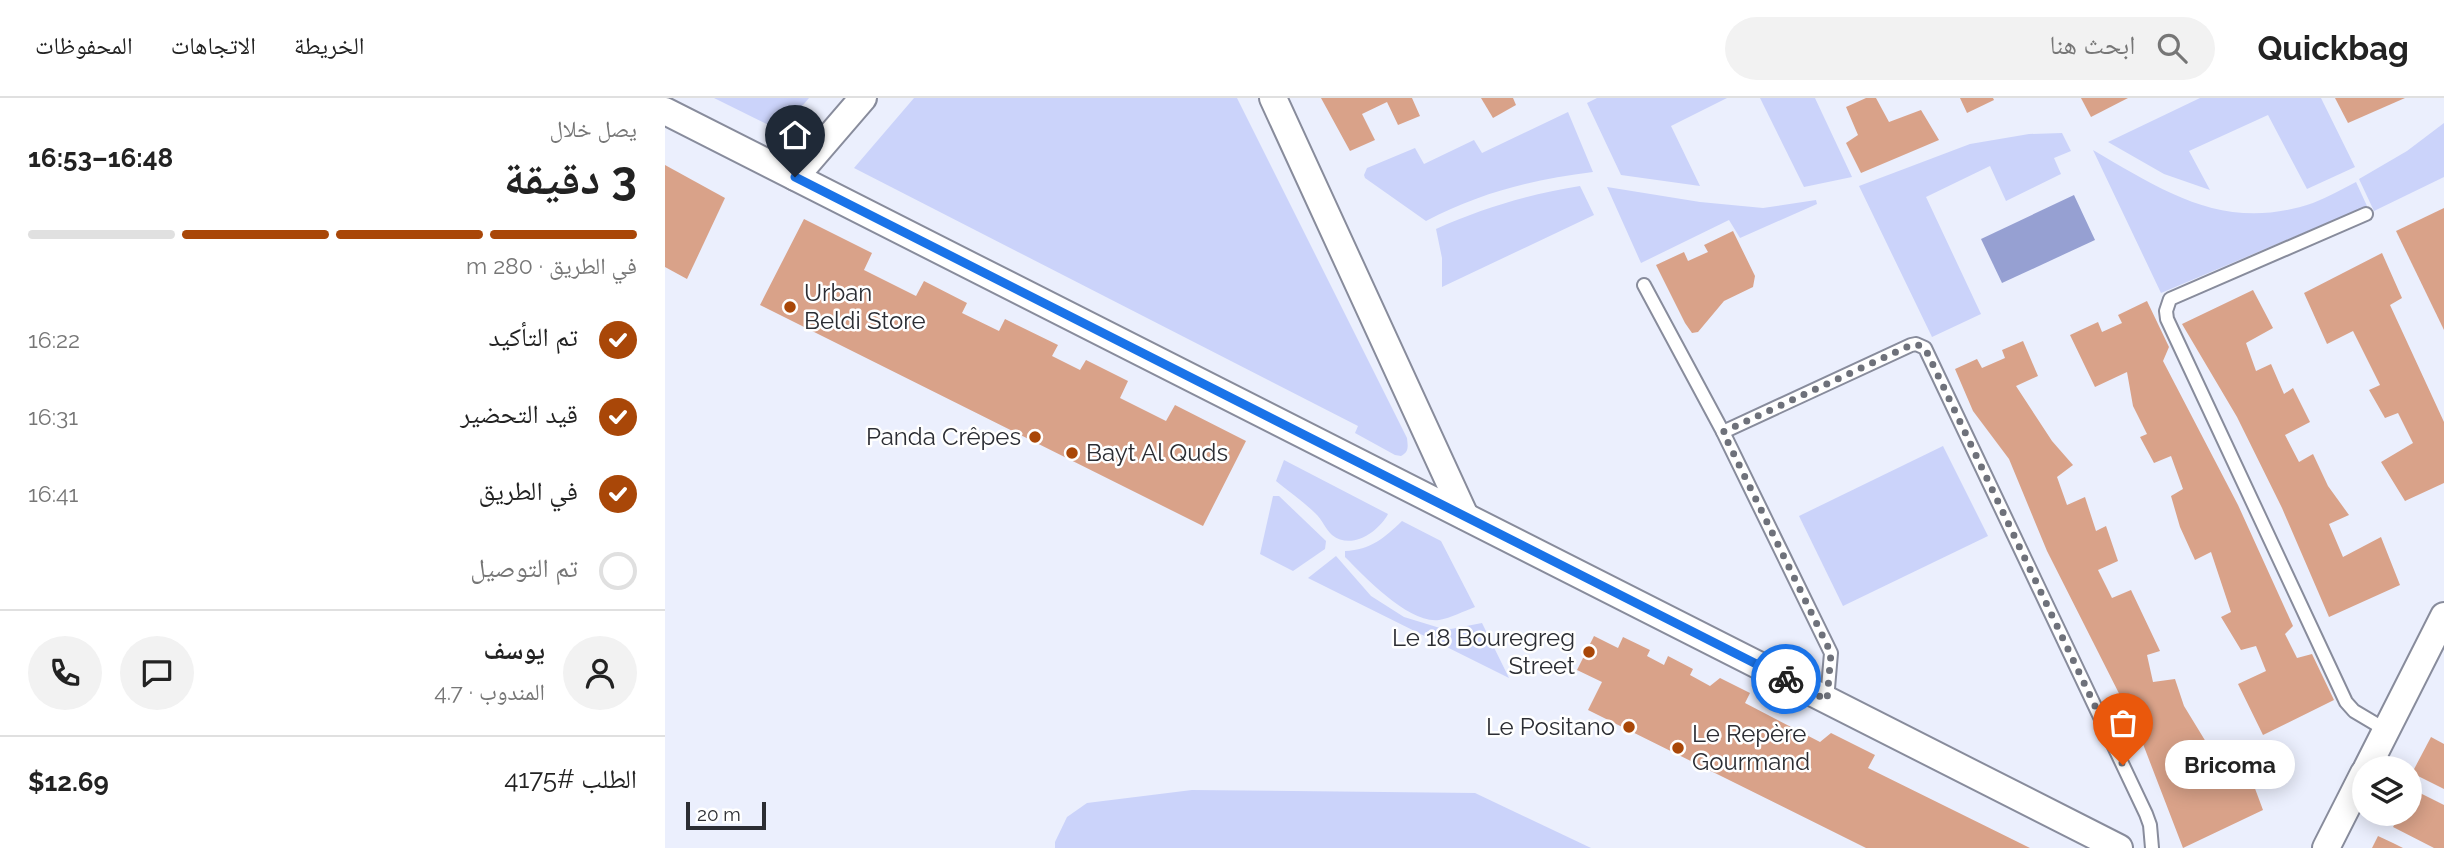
<!DOCTYPE html>
<html lang="ar">
<meta charset="utf-8">
<style>
:root{--surface:#fff;--page:#f2f2f2;--text:#222;--muted:#767676;--line:#e0e0e0;--accent:#a94708}
body{margin:0;font-family:Raleway,"Noto Naskh Arabic",sans-serif;background:var(--page);color:var(--text);direction:rtl;height:100vh;display:flex;flex-direction:column;font-size:26px;white-space:nowrap}
*{box-sizing:border-box;margin:0}
p{font-size:23px;color:var(--muted)}
.icon{flex:none;width:38px;height:38px;fill:none;stroke:currentColor;stroke-width:2;stroke-linecap:round;stroke-linejoin:round}
.map{position:relative;flex:1;overflow:hidden;direction:ltr}
.sheet{display:flex;flex-direction:column;background:var(--surface);width:665px}
.sheet>*{flex:none}
.buttons{position:absolute;left:1687px;top:658px;display:grid;gap:14px}
.buttons a{display:grid;place-items:center;width:70px;height:70px;border-radius:50%;background:var(--surface);box-shadow:0 4px 18px #0003;font-size:35px}
.scale{position:absolute;left:21px;bottom:18px;width:80px;box-sizing:border-box;padding-left:7px;border:4px solid #2b2d33;border-top:0;font-size:19px;line-height:24px;white-space:nowrap;color:#2b2d33;-webkit-text-stroke:5px #fff;paint-order:stroke}
.pin{position:absolute;display:grid;place-items:center;width:60px;height:60px;color:#fff;margin:-72px -30px;border-radius:50% 50% 50% 0;rotate:-45deg;box-shadow:0 0 7px #0007}
.pin .icon{rotate:45deg}
.courier{position:absolute;display:grid;place-items:center;width:70px;height:70px;margin:-35px;border:5px solid #1a73e8;border-radius:50%;background:#fff;color:#222;box-shadow:0 2px 9px #0007}
.bubble{position:absolute;height:49px;border-radius:24px;background:var(--surface);box-shadow:0 4px 18px #0003;font-size:23px;font-weight:700;line-height:49px;text-align:center;direction:rtl}
.head em{font-style:normal;font-weight:700}
.head div{display:flex;flex-direction:column-reverse}
.head{display:flex;align-items:center;justify-content:space-between;height:119px;padding:0 28px}
h1{font-size:46px;font-weight:700;line-height:52px}
.bar{display:grid;grid-template-columns:repeat(4,1fr);gap:10px 7px;align-content:center;height:84px;padding:0 28px}
.bar i{height:9px;border-radius:5px;background:var(--line)}
.bar .active{background:var(--accent)}
.bar p{grid-column:span 4}
.line{display:flex;align-items:center;gap:18px;padding:0 28px;border-top:2px solid var(--line)}
.line div{flex:1}
.round{display:grid;place-items:center;flex:none;width:74px;height:74px;border-radius:37px;background:var(--page)}
ol{padding:0 28px;list-style:none}
li{display:flex;align-items:center;gap:21px;height:77px}
li p{margin-inline-start:auto}
li .icon{padding:7px;border-radius:50%;background:var(--accent);color:#fff;stroke-width:4}
li:last-child{color:var(--muted)}
li i{width:38px;height:38px;border:4px solid var(--line);border-radius:50%}
header{display:flex;align-items:center;gap:42px;box-sizing:border-box;height:98px;padding:0 35px;background:var(--surface);border-bottom:2px solid var(--line)}
header strong{font-size:33px}
nav{display:flex;gap:38px;margin-inline-start:auto;font-size:24px}
.search{width:490px;height:63px;background:var(--page);display:flex;align-items:center;gap:18px;box-sizing:border-box;padding:0 24px;border-radius:38px;color:var(--muted);font-size:26px}
main{display:flex;flex:1;min-height:0}
.map>svg:first-child{display:block}
.green{fill:#cbd3fa}
.water{fill:#96a0d2}
.building{fill:#d9a289}
.lines{fill:none;stroke-linecap:round;stroke-linejoin:round}
.service-casing{stroke:#888c9c;stroke-width:16}
.minor-casing{stroke:#888c9c;stroke-width:30}
.service{stroke:#fff;stroke-width:12}
.minor{stroke:#fff;stroke-width:26}
.done{stroke:#6e717a;stroke-width:7;stroke-dasharray:0 12.6}
.route{stroke:#1a73e8;stroke-width:9}
.poi-dot{fill:#a94708;stroke:#fff;stroke-width:2.5}
.labels{text-anchor:middle;stroke-width:5;stroke-linejoin:round;paint-order:stroke}
.poi-label{font-size:24px;fill:#2b2d33;stroke:#fff;text-anchor:start}
</style>
<header>
<strong>Quickbag</strong>
<div class="search"><svg class="icon" aria-label="search" viewBox="0 0 24 24"><circle cx="10" cy="10" r="6"/><path d="M15 15l6 6"/></svg>ابحث هنا</div>
<nav><a>الخريطة</a><a>الاتجاهات</a><a>المحفوظات</a></nav>
</header>
<main>
<div class="map">
<svg width="1779" height="750" viewBox="0 0 1779 750">
<rect width="100%" height="100%" fill="#ebeffd"/>
<g class="green">
<polygon points="49,0 144,0 116,33"/>
<path d="M249 0H572L742 340C743 349 744 354 736 358L730 357 690 335 693 328 189 70Z"/>
<polygon points="932,0 1062,0 1006,28 1035,88 956,77 922,5"/>
<polygon points="1095,0 1150,0 1187,79 1139,89"/>
<polygon points="1535,0 1656,0 1690,69 1642,91 1603,17 1524,53 1545,92 1499,76 1443,44"/>
<path d="M903 14 928 74C866 82 817 94 761 123L700 80 699 77 702 70 750 50 759 66 809 42 817 55Z"/>
<polygon points="1779,25 1779,79 1709,113 1694,81 1742,53"/>
<polygon points="1397,35 1406,53 1389,60 1396,76 1341,103 1325,68 1261,99 1316,216 1267,239 1194,88 1305,46 1364,36"/>
<path d="M1428 52C1500 94 1560 135 1648 105 1663 99 1677 91 1691 84L1702 108 1496 195Z"/>
<path d="M915 88 929 117 777 189V160L771 131C818 110 865 96 915 88Z"/>
<polygon points="942,89 1035,104 1098,110 1151,102 1152,106 1075,140 1064,122 976,165"/>
<polygon points="1278,348 1323,438 1178,508 1134,418"/>
<path d="M619 362 723 416C714 433 687 453 667 437 661 432 657 421 650 415 638 403 624 394 611 383Z"/>
<polygon points="608,398 614,398 661,443 660,451 628,473 595,456"/>
<path d="M737 423 776 443 810 509C799 513 786 520 774 522 744 526 700 479 680 459V453C706 452 719 440 737 423Z"/>
<polygon points="671,458 706,498 739,519 775,530 786,531 817,525 844,580 643,480"/>
<polygon points="527,692 810,695 926,750 390,750 390,744 402,719 422,705"/>
</g>
<polygon class="water" points="1409,97 1430,142 1337,185 1316,141"/>
<g class="building">
<polygon points="656,0 747,0 755,18 733,27 722,4 697,16 710,42 685,53"/>
<polygon points="816,0 848,0 851,7 828,20"/>
<polygon points="1201,0 1211,0 1224,24 1256,12 1274,42 1196,75 1181,45 1193,37 1181,9"/>
<polygon points="1295,0 1328,0 1329,2 1302,15"/>
<polygon points="1416,0 1463,0 1426,19"/>
<polygon points="1670,0 1740,0 1683,25"/>
<polygon points="0,67 60,100 22,181 0,169"/>
<polygon points="1779,110 1779,232 1731,133"/>
<polygon points="139,121 207,155 199,172 251,198 259,183 302,205 297,215 334,233 340,221 393,247 387,258 415,272 421,262 463,283 455,300 501,323 510,307 581,343 538,428 95,207"/>
<polygon points="1068,133 1090,178 1088,189 1059,203 1033,234 1027,235 1020,225 991,167 1019,154 1023,163 1043,154 1039,147"/>
<polygon points="1717,155 1737,200 1725,207 1779,324 1779,385 1740,403 1716,364 1748,345 1733,315 1720,320 1704,292 1715,287 1688,233 1662,246 1639,195"/>
<polygon points="1588,192 1608,230 1581,245 1591,273 1606,266 1619,296 1628,290 1645,324 1620,337 1634,364 1648,356 1663,388 1684,417 1664,426 1678,459 1716,439 1735,487 1664,519 1617,410 1572,319 1517,226"/>
<polygon points="1482,203 1504,249 1498,263 1573,407 1628,528 1620,536 1632,560 1647,556 1669,602 1598,637 1573,586 1601,573 1591,548 1576,552 1556,519 1566,514 1546,454 1530,462 1515,429 1506,398 1518,391 1506,358 1489,365 1475,339 1482,336 1468,308 1462,274 1430,289 1405,237 1433,224 1437,234 1457,225 1453,217"/>
<polygon points="1358,243 1373,278 1351,288 1387,343 1408,367 1392,379 1402,407 1420,399 1431,433 1441,428 1453,463 1433,472 1447,500 1466,492 1495,553 1482,557 1488,584 1510,581 1519,608 1541,644 1521,652 1530,680 1579,661 1598,712 1518,750 1473,633 1382,453 1344,361 1308,313 1290,271 1312,261 1317,270 1340,260 1337,252"/>
<polygon points="929,538 953,550 958,539 985,552 982,558 999,567 1003,558 1028,571 1025,577 1045,588 1055,580 1085,595 1080,605 1155,644 1166,635 1210,657 1203,670 1365,750 1201,750 923,612 937,584 912,572"/>
<polygon points="1766,639 1779,646 1779,691 1747,675"/>
<polygon points="1747,691 1779,707 1779,750 1769,750 1728,729 1735,716 1745,716 1745,696"/>
<polygon points="1713,738 1728,745 1738,750 1707,750"/>
</g>
<g class="lines">
<defs>
<g id="service">
<polyline points="1701,116 1505,201 1501,213 1502,221 1681,604 1689,613 1721,632"/>
<polyline points="979,187 1058,334 1166,555 1162,602"/>
<polyline points="1058,334 1246,247 1251,246 1260,250 1481,716 1485,727 1487,750"/>
</g>
<g id="minor">
<polyline points="608,0 800,418"/>
<polyline points="0,13 1454,750"/>
<polyline points="130,79 198,0"/>
<polyline points="1702,670 1779,518"/>
<polyline points="1661,750 1699,675"/>
</g>
</defs>
<use href="#service" class="service-casing"/>
<use href="#minor" class="minor-casing"/>
<use href="#service" class="service"/>
<use href="#minor" class="minor"/>
</g>
<g class="lines">
<polyline class="done" points="1121,581 1162,602 1166,555 1058,334 1246,247 1251,246 1260,250 1458,667"/>
<polyline class="route" points="130,79 1121,581"/>
</g>
<g class="poi-dot">
<circle cx="125" cy="209" r="7"/>
<circle cx="370" cy="339" r="7"/>
<circle cx="407" cy="355" r="7"/>
<circle cx="924" cy="554" r="7"/>
<circle cx="964" cy="629" r="7"/>
<circle cx="1013" cy="650" r="7"/>
</g>
<g class="labels">
<g class="poi-label">
<text x="139" y="203">Urban<tspan x="139" dy="28">Beldi Store</tspan></text>
<text x="356" y="347" text-anchor="end">Panda Crêpes</text>
<text x="421" y="363">Bayt Al Quds</text>
<text x="910" y="548" text-anchor="end">Le 18 Bouregreg<tspan x="910" dy="28">Street</tspan></text>
<text x="950" y="637" text-anchor="end">Le Positano</text>
<text x="1027" y="644">Le Repère<tspan x="1027" dy="28">Gourmand</tspan></text>
</g>
</g>
</svg>
<div class="buttons">
<a><svg class="icon" aria-label="layers" viewBox="0 0 24 24"><path d="M12 4l9 5-9 5-9-5zM3 14l9 5 9-5"/></svg></a>
</div>
<div class="scale">20 m</div>
<div class="pin" style="left:1458px;top:667px;background:#ea580c"><svg class="icon" aria-label="bag" viewBox="0 0 24 24"><path d="M5 8h14l-1 12H6zM9 8a3 3 0 0 1 6 0"/></svg></div>
<div class="pin" style="left:130px;top:79px;background:#1f2937"><svg class="icon" aria-label="home" viewBox="0 0 24 24"><path d="M3 11l9-7 9 7M6 9v11h12V9"/></svg></div>
<div class="courier" style="left:1121px;top:581px"><svg class="icon" aria-label="bike" viewBox="0 0 24 24"><circle cx="6" cy="16" r="4"/><circle cx="18" cy="16" r="4"/><path d="M6 16l4-8h5l3 8M10 8l3 8H6M13 5h3"/></svg></div>
<div class="bubble" style="left:1500px;top:642px;width:130px">Bricoma</div>
</div>
<section class="sheet">
<div class="head"><div><h1>3 دقيقة</h1><p>يصل خلال</p></div><em>16:48–16:53</em></div>
<div class="bar"><i class="active"></i><i class="active"></i><i class="active"></i><i></i><p>في الطريق · 280 m</p></div>
<ol>
<li><svg class="icon" aria-label="check" viewBox="0 0 24 24"><path d="M5 12l5 5 9-10"/></svg>تم التأكيد<p>16:22</p></li>
<li><svg class="icon" aria-label="check" viewBox="0 0 24 24"><path d="M5 12l5 5 9-10"/></svg>قيد التحضير<p>16:31</p></li>
<li><svg class="icon" aria-label="check" viewBox="0 0 24 24"><path d="M5 12l5 5 9-10"/></svg>في الطريق<p>16:41</p></li>
<li><i></i>تم التوصيل</li>
</ol>
<div class="line" style="height:126px"><a class="round"><svg class="icon" aria-label="person" viewBox="0 0 24 24"><circle cx="12" cy="8" r="4"/><path d="M4 21q1-7 8-7t8 7"/></svg></a><div><b>يوسف</b><p>المندوب · 4.7</p></div><a class="round"><svg class="icon" aria-label="chat" viewBox="0 0 24 24"><path d="M4 5h16v11H9l-5 4z"/></svg></a><a class="round"><svg class="icon" aria-label="phone" viewBox="0 0 24 24"><path d="M5 4h4l2 5-3 2q2 4 5 5l2-3 5 2v4C11 20 4 13 5 4z"/></svg></a></div>
<div class="line" style="height:91px"><div>الطلب #4175</div><b>$12.69</b></div>
</section>
</main>
